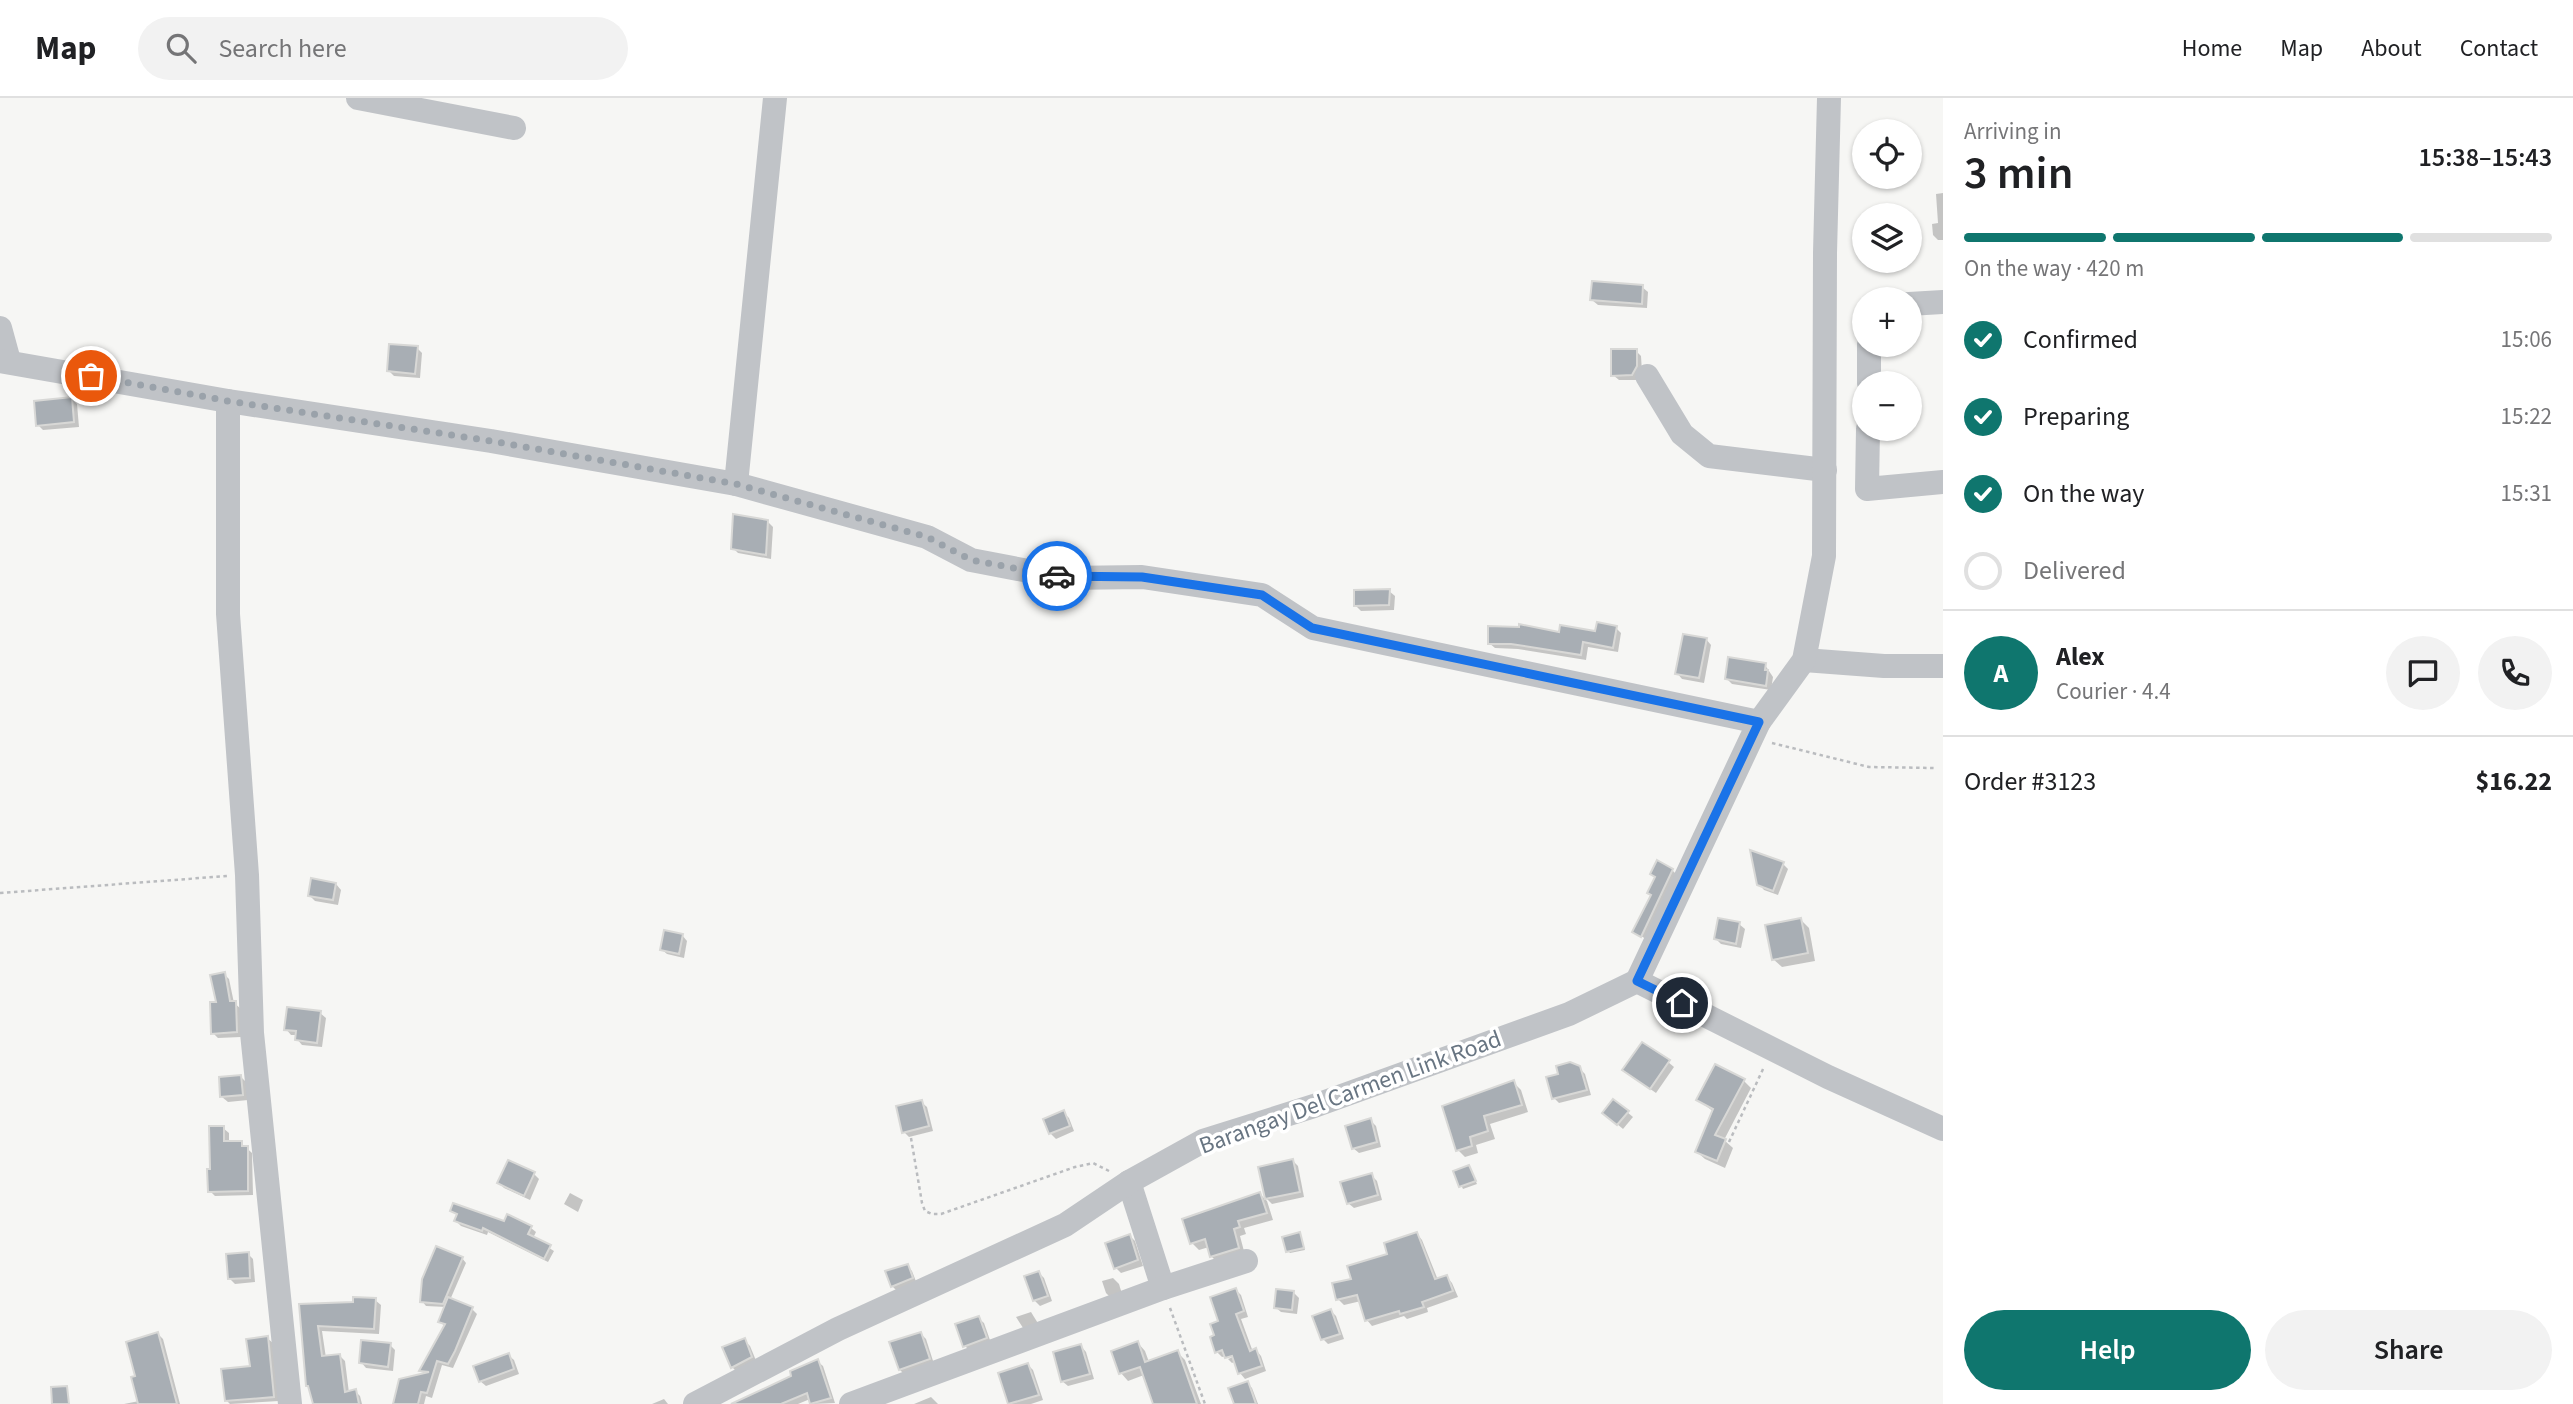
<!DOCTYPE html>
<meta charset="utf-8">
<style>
:root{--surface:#fff;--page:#f2f2f2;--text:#202124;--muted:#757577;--line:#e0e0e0;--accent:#0f766e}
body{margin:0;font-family:"Source Sans 3",sans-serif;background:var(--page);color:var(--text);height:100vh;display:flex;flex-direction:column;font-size:26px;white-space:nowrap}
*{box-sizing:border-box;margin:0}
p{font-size:23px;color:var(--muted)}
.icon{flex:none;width:38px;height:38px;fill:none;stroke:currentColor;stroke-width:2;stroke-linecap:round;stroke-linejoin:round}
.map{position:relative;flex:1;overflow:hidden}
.sheet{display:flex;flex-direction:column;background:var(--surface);width:630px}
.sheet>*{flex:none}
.fabs{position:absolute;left:1852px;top:21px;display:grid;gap:14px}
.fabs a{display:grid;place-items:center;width:70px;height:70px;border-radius:50%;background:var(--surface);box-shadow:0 2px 5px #0004;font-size:35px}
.pin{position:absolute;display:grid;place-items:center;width:60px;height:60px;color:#fff;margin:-30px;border:4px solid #fff;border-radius:50%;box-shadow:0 2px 7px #0007}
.courier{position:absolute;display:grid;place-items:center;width:70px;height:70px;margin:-35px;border:5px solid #1a73e8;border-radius:50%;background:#fff;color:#222;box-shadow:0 2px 9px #0007}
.headline em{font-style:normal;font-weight:600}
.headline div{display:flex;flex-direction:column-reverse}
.headline{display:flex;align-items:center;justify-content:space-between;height:119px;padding:0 21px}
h1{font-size:46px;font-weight:600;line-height:52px}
.bar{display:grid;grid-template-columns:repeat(4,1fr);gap:10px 7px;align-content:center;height:84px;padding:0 21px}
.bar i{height:9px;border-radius:5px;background:var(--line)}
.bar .active{background:var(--accent)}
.bar p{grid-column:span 4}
.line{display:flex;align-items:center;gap:18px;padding:0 21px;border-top:2px solid var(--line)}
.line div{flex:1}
.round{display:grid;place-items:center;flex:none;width:74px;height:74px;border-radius:37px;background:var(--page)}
ol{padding:0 21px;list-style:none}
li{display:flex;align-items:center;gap:21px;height:77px}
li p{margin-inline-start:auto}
li .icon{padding:7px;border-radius:50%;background:var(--accent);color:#fff;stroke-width:4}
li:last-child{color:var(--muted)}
li i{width:38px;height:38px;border:4px solid var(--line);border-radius:50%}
.primary-button{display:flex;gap:14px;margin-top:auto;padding:14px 21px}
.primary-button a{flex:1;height:80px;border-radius:42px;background:var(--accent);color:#fff;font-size:28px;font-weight:600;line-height:80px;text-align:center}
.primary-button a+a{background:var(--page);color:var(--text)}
header{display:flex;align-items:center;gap:42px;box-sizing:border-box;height:98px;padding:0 35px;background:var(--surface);border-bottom:2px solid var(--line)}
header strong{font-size:33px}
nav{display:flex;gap:38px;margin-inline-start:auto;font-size:24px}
.search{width:490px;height:63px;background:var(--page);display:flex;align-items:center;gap:18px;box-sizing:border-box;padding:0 24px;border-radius:38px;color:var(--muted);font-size:26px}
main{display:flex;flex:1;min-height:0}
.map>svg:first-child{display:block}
.shadow{fill:#0003}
.building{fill:#a8aeb4;stroke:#d8d8d6;stroke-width:2}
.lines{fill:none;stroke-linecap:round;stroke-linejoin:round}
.path{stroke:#babcbf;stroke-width:2.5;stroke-dasharray:3.5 3.5;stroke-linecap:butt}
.minor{stroke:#c0c3c7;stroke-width:24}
.done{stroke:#9aa2aa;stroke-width:7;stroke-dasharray:0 12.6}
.route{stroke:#1a73e8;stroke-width:9}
.labels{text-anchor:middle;stroke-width:7;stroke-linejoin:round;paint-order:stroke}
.street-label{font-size:24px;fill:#687582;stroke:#fff}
</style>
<header>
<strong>Map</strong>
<div class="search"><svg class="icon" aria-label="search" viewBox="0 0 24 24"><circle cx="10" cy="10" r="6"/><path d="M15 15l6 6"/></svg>Search here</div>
<nav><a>Home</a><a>Map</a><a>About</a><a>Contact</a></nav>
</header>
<main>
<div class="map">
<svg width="1943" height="1306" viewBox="0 0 1943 1306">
<rect width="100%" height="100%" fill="#f6f6f4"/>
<g class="shadow">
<polygon points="1943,95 1943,142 1938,142 1933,137 1932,126 1938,125 1936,96"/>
<polygon points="1642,189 1648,194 1647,210 1598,207 1592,202"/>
<polygon points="417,250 422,255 420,280 394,278 389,273"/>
<polygon points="1636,253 1641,258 1642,274 1638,282 1619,282 1613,277"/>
<polygon points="72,301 77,306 79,329 43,332 38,327"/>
<polygon points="767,423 773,429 771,461 738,455 733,450"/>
<polygon points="1389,493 1395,498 1394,512 1361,513 1356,508"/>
<polygon points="1616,530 1621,535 1618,554 1588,549 1586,562 1518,551 1495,550 1489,545 1560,536 1596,535"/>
<polygon points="1706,541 1711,547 1704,585 1682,581 1677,575"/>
<polygon points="1765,567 1773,579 1771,592 1732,586 1726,580"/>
<polygon points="1783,766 1788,771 1778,797 1764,792 1759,786"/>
<polygon points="1672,772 1676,776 1646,841 1634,834 1653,798 1657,780"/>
<polygon points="336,786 341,792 338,807 315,803 309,797"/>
<polygon points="1801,822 1809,830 1815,863 1782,869 1773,861"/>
<polygon points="1739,826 1745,831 1741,850 1721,846 1716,841"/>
<polygon points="682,837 687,843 684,860 667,856 661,851"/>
<polygon points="224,876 229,881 234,905 240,910 241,939 218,940 213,935"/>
<polygon points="320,915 326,920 322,949 302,947 297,941 298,937 291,937 286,931"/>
<polygon points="1668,964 1674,969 1656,995 1630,977"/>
<polygon points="1579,970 1585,976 1591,997 1559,1005 1554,1000"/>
<polygon points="241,979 246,984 248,1002 228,1004 222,999"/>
<polygon points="1744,983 1751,990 1724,1042 1733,1050 1725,1070 1705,1061 1697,1054 1714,1014 1698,1002"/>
<polygon points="1513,984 1521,992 1528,1014 1490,1026 1495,1041 1476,1047 1478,1055 1465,1059 1458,1052 1444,1009"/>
<polygon points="921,1004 927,1009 933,1033 909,1039 904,1034"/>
<polygon points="1063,1014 1069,1020 1074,1033 1056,1041 1050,1035"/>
<polygon points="1627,1014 1633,1019 1623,1031 1610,1020"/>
<polygon points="1370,1022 1376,1028 1381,1049 1359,1055 1353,1050"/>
<polygon points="223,1030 229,1035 229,1045 241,1045 252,1055 253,1097 215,1098 210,1093 212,1073"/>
<polygon points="1293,1063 1298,1068 1304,1099 1272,1106 1266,1100"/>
<polygon points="1469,1069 1477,1086 1463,1091 1455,1074"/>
<polygon points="534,1076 539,1081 530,1102 504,1090 499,1085"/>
<polygon points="1371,1077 1377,1083 1382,1102 1354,1110 1348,1105"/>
<polygon points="570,1095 583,1102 578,1114 564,1106"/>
<polygon points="1260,1096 1267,1103 1273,1122 1244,1130 1246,1136 1240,1138 1245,1157 1218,1165 1211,1158 1209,1149 1199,1152 1192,1145"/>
<polygon points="452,1112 531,1130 536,1134 533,1140 554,1153 548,1164 488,1134 487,1137 461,1128 456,1123 458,1118"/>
<polygon points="1299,1136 1305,1152 1290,1155 1288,1153"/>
<polygon points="1417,1136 1422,1142 1438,1182 1447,1179 1452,1185 1458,1199 1427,1210 1428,1214 1407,1221 1404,1218 1372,1228 1367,1222 1361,1203 1344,1207 1338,1201 1353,1182"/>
<polygon points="1130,1138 1135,1143 1143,1168 1121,1175 1116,1170"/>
<polygon points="248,1156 253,1161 255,1184 235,1186 229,1180"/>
<polygon points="462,1160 466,1165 450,1202 472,1211 477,1216 453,1270 442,1267 432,1300 426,1298 424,1306 395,1306 425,1277 421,1272 445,1229 440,1223 446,1209 426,1208 422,1203"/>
<polygon points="907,1168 912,1173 917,1186 897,1193 892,1188"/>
<polygon points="1039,1175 1044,1180 1052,1203 1040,1208 1034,1202"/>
<polygon points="1113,1180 1119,1186 1122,1196 1111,1200 1106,1195 1102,1183"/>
<polygon points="1236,1192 1241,1197 1248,1219 1241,1221 1253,1254 1256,1252 1261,1258 1266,1273 1245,1281 1240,1275 1236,1263 1232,1265 1228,1261 1241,1256 1227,1258 1227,1260 1226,1258 1222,1259 1217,1254 1217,1238 1220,1224"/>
<polygon points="1294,1195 1299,1200 1297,1216 1281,1214 1275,1209"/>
<polygon points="375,1202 381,1207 379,1236 322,1233 326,1260 340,1258 345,1263 349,1295 355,1293 360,1298 362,1306 314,1306 301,1207 354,1206"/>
<polygon points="1331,1213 1336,1218 1344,1241 1328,1246 1323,1241"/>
<polygon points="1031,1214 1039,1227 1025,1233 1016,1219"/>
<polygon points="978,1220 984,1225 991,1245 970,1253 965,1248"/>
<polygon points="158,1236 163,1241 180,1306 124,1306 139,1303 137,1279"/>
<polygon points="921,1236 926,1241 934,1266 905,1277 900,1272"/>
<polygon points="267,1240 273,1245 279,1303 230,1306 226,1302 252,1269"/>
<polygon points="744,1242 750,1248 757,1265 738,1275 732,1269 724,1250"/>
<polygon points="1138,1245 1145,1253 1149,1264 1177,1254 1185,1262 1201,1306 1155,1306 1144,1277 1128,1283 1121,1275"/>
<polygon points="390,1247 395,1252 393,1273 366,1270 361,1264"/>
<polygon points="1081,1248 1086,1254 1094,1281 1068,1288 1062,1283"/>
<polygon points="508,1257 514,1262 519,1276 486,1288 480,1283"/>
<polygon points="817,1263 823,1268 835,1305 811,1306 810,1301 798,1306 747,1306"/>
<polygon points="1028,1267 1033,1272 1043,1302 1031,1306 1010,1306 1000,1276"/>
<polygon points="1247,1285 1252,1290 1258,1306 1236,1306"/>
<polygon points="931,1299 938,1306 914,1306"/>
<polygon points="664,1301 668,1306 652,1306"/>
</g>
<g class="building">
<polygon points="1592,183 1643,187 1642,206 1590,202"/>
<polygon points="389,246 418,248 415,276 387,273"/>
<polygon points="1611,251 1637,251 1637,268 1632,277 1611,278"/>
<polygon points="72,299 74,324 36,328 34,303"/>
<polygon points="733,416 768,422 766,457 731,451"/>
<polygon points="1390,491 1389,507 1354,508 1354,492"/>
<polygon points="1597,524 1617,528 1613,550 1583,544 1581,557 1511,546 1488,546 1488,528 1519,529 1519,526 1559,534 1560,527 1595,533"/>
<polygon points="1683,536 1707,540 1699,580 1675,576"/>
<polygon points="1728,559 1766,565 1765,572 1768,572 1766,588 1725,581"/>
<polygon points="1750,752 1784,764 1773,793 1757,787"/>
<polygon points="1657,762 1673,771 1641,839 1632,834 1651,797 1647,795 1655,779 1650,776"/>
<polygon points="311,780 336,785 333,802 308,798"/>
<polygon points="1718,820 1740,824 1736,846 1714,841"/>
<polygon points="1801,820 1808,855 1772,862 1765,827"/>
<polygon points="664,832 683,836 679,856 660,852"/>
<polygon points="225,874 230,903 236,903 237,934 211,936 210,904 216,904 210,877"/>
<polygon points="287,909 321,913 317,945 295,942 296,933 284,932"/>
<polygon points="1642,944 1670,962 1650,991 1622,972"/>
<polygon points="1570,964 1580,968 1587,992 1552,1001 1546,979 1558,976 1556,968"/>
<polygon points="1715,966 1745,981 1715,1037 1726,1041 1717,1063 1695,1054 1713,1011 1696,1002"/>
<polygon points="241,977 243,997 220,999 219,979"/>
<polygon points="1514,982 1522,1007 1484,1018 1488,1033 1470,1039 1472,1048 1456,1053 1442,1008"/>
<polygon points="1613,1001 1629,1013 1617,1027 1602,1015"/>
<polygon points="922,1002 929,1028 902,1035 896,1008"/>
<polygon points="1064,1012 1070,1028 1049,1036 1043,1021"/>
<polygon points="1371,1020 1377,1044 1352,1051 1345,1028"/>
<polygon points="209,1028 224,1028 224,1043 242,1043 242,1048 248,1048 248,1093 208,1094 207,1071 210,1071"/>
<polygon points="1293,1061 1300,1094 1265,1101 1258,1069"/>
<polygon points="508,1062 535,1074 524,1098 497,1085"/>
<polygon points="1469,1067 1476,1083 1459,1089 1453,1073"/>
<polygon points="1372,1075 1378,1097 1347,1106 1340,1084"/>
<polygon points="1260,1094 1267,1115 1238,1123 1240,1129 1234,1131 1239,1150 1210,1159 1205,1141 1190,1146 1182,1121"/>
<polygon points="453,1105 504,1123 507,1116 532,1128 528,1136 551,1147 544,1161 483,1130 482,1133 454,1123 457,1116 450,1113"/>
<polygon points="1300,1134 1304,1150 1286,1154 1282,1139"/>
<polygon points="1417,1134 1435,1181 1447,1177 1453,1193 1422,1204 1424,1209 1400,1216 1399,1213 1365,1223 1357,1197 1336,1202 1332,1185 1351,1181 1347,1168 1387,1156 1384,1145"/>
<polygon points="1130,1136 1138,1162 1114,1171 1105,1145"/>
<polygon points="436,1148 463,1159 443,1206 420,1204 422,1181"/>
<polygon points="249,1154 250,1180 228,1181 226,1156"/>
<polygon points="908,1166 913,1180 891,1189 885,1173"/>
<polygon points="1039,1173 1048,1198 1033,1203 1024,1178"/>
<polygon points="1236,1190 1244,1213 1236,1216 1250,1253 1256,1250 1262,1268 1238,1276 1232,1258 1225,1260 1222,1252 1215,1255 1210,1239 1214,1237 1210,1226 1218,1223 1210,1199"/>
<polygon points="1276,1191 1294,1193 1292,1212 1274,1210"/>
<polygon points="353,1199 376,1200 374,1231 318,1228 322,1258 340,1256 345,1294 356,1291 359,1306 313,1306 308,1288 306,1288 299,1206 353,1204"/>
<polygon points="448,1199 473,1209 455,1253 448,1266 437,1263 427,1295 421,1294 418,1306 393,1306 399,1281 429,1274 419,1273 445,1226 438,1224"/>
<polygon points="1331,1211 1340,1236 1321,1242 1312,1218"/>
<polygon points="979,1218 987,1240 963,1249 955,1226"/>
<polygon points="158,1234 177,1306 138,1306 131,1279 135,1278 126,1244"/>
<polygon points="921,1234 930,1261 899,1272 889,1244"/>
<polygon points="268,1238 274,1299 225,1303 221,1271 250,1268 246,1241"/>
<polygon points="745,1240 752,1259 731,1270 722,1249"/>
<polygon points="361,1242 391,1245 388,1269 359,1265"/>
<polygon points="1138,1243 1145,1264 1178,1252 1197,1306 1153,1306 1140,1269 1119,1276 1111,1253"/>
<polygon points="1081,1246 1090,1276 1061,1284 1053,1254"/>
<polygon points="509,1255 514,1271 479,1284 473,1268"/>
<polygon points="818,1261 831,1300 810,1306 807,1295 781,1306 731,1306 791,1278 790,1273"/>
<polygon points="1028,1265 1039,1297 1008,1306 998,1275"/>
<polygon points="1248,1283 1256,1306 1234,1306 1228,1290"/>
<polygon points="67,1288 69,1306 52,1306 51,1289"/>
</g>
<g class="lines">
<g class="path">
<polyline points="1772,645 1869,669 1934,670"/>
<polyline points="0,795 227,778"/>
<polyline points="911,1040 922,1105 925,1113 932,1116 941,1116 1075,1069 1093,1065 1109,1073"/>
<polyline points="1729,1044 1764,969"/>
<polyline points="1170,1210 1205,1306"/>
</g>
<g class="minor">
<polyline points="358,0 514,30"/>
<polyline points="1909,206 1943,204"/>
<polyline points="0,230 9,263"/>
<polyline points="0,263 228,303 491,343 736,386 927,439 971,462 1065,480 1142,479 1262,497 1313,530 1759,624"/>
<polyline points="1647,278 1682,336 1709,358 1825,372"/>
<polyline points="1869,285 1869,247"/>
<polyline points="228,303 228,516 247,777 252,935 290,1306"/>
<polyline points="1868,331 1867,391 1943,384"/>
<polyline points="736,386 775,0"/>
<polyline points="1804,562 1884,568 1943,568"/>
<polyline points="1637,883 1759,624 1804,562 1824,458 1825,155 1829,0"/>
<polyline points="1637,883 1828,979 1943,1031"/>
<polyline points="1129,1084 1163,1190"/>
<polyline points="695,1306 838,1231 1065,1127 1129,1084 1203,1043 1314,1008 1569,916 1637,883"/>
<polyline points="851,1306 1163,1190 1246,1163"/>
</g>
</g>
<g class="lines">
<polyline class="done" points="91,278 228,303 491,343 736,386 927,439 971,462 1057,478"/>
<polyline class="route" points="1057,478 1142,479 1262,497 1312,530 1759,624 1637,883 1682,905"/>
</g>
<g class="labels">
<g class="street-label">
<text transform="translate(1350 994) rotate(-20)" y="8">Barangay Del Carmen Link Road</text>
</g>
</g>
</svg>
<div class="fabs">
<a><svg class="icon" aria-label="locate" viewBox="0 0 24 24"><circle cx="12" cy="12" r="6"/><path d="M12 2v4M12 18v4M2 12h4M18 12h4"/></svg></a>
<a><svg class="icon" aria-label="layers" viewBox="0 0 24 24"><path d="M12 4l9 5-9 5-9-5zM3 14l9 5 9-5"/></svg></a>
<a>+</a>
<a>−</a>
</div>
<div class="pin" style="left:91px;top:278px;background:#ea580c"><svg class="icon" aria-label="bag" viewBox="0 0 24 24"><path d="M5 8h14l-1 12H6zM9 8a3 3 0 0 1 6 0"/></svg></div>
<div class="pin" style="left:1682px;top:905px;background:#1f2937"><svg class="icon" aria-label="home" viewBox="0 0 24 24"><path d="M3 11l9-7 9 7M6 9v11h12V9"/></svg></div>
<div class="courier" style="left:1057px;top:478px"><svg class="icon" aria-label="car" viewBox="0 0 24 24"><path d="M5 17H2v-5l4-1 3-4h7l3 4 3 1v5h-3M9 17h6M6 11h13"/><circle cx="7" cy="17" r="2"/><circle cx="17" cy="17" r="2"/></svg></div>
</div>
<section class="sheet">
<div class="headline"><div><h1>3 min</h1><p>Arriving in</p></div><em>15:38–15:43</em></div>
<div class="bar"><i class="active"></i><i class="active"></i><i class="active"></i><i></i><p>On the way · 420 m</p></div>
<ol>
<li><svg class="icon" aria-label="check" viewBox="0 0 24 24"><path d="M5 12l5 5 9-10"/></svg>Confirmed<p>15:06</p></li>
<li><svg class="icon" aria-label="check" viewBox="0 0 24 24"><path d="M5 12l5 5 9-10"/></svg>Preparing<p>15:22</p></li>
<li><svg class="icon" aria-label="check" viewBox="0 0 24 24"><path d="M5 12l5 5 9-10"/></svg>On the way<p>15:31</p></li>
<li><i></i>Delivered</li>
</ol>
<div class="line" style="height:126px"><b class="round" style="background:var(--accent);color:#fff">A</b><div><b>Alex</b><p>Courier · 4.4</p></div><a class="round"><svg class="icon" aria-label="chat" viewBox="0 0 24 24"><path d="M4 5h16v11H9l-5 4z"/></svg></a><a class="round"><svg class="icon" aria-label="phone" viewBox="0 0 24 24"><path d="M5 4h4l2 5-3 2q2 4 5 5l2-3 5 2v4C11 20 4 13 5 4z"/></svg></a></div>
<div class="line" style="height:91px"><div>Order #3123</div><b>$16.22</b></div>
<div class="primary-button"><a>Help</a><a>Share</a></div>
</section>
</main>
